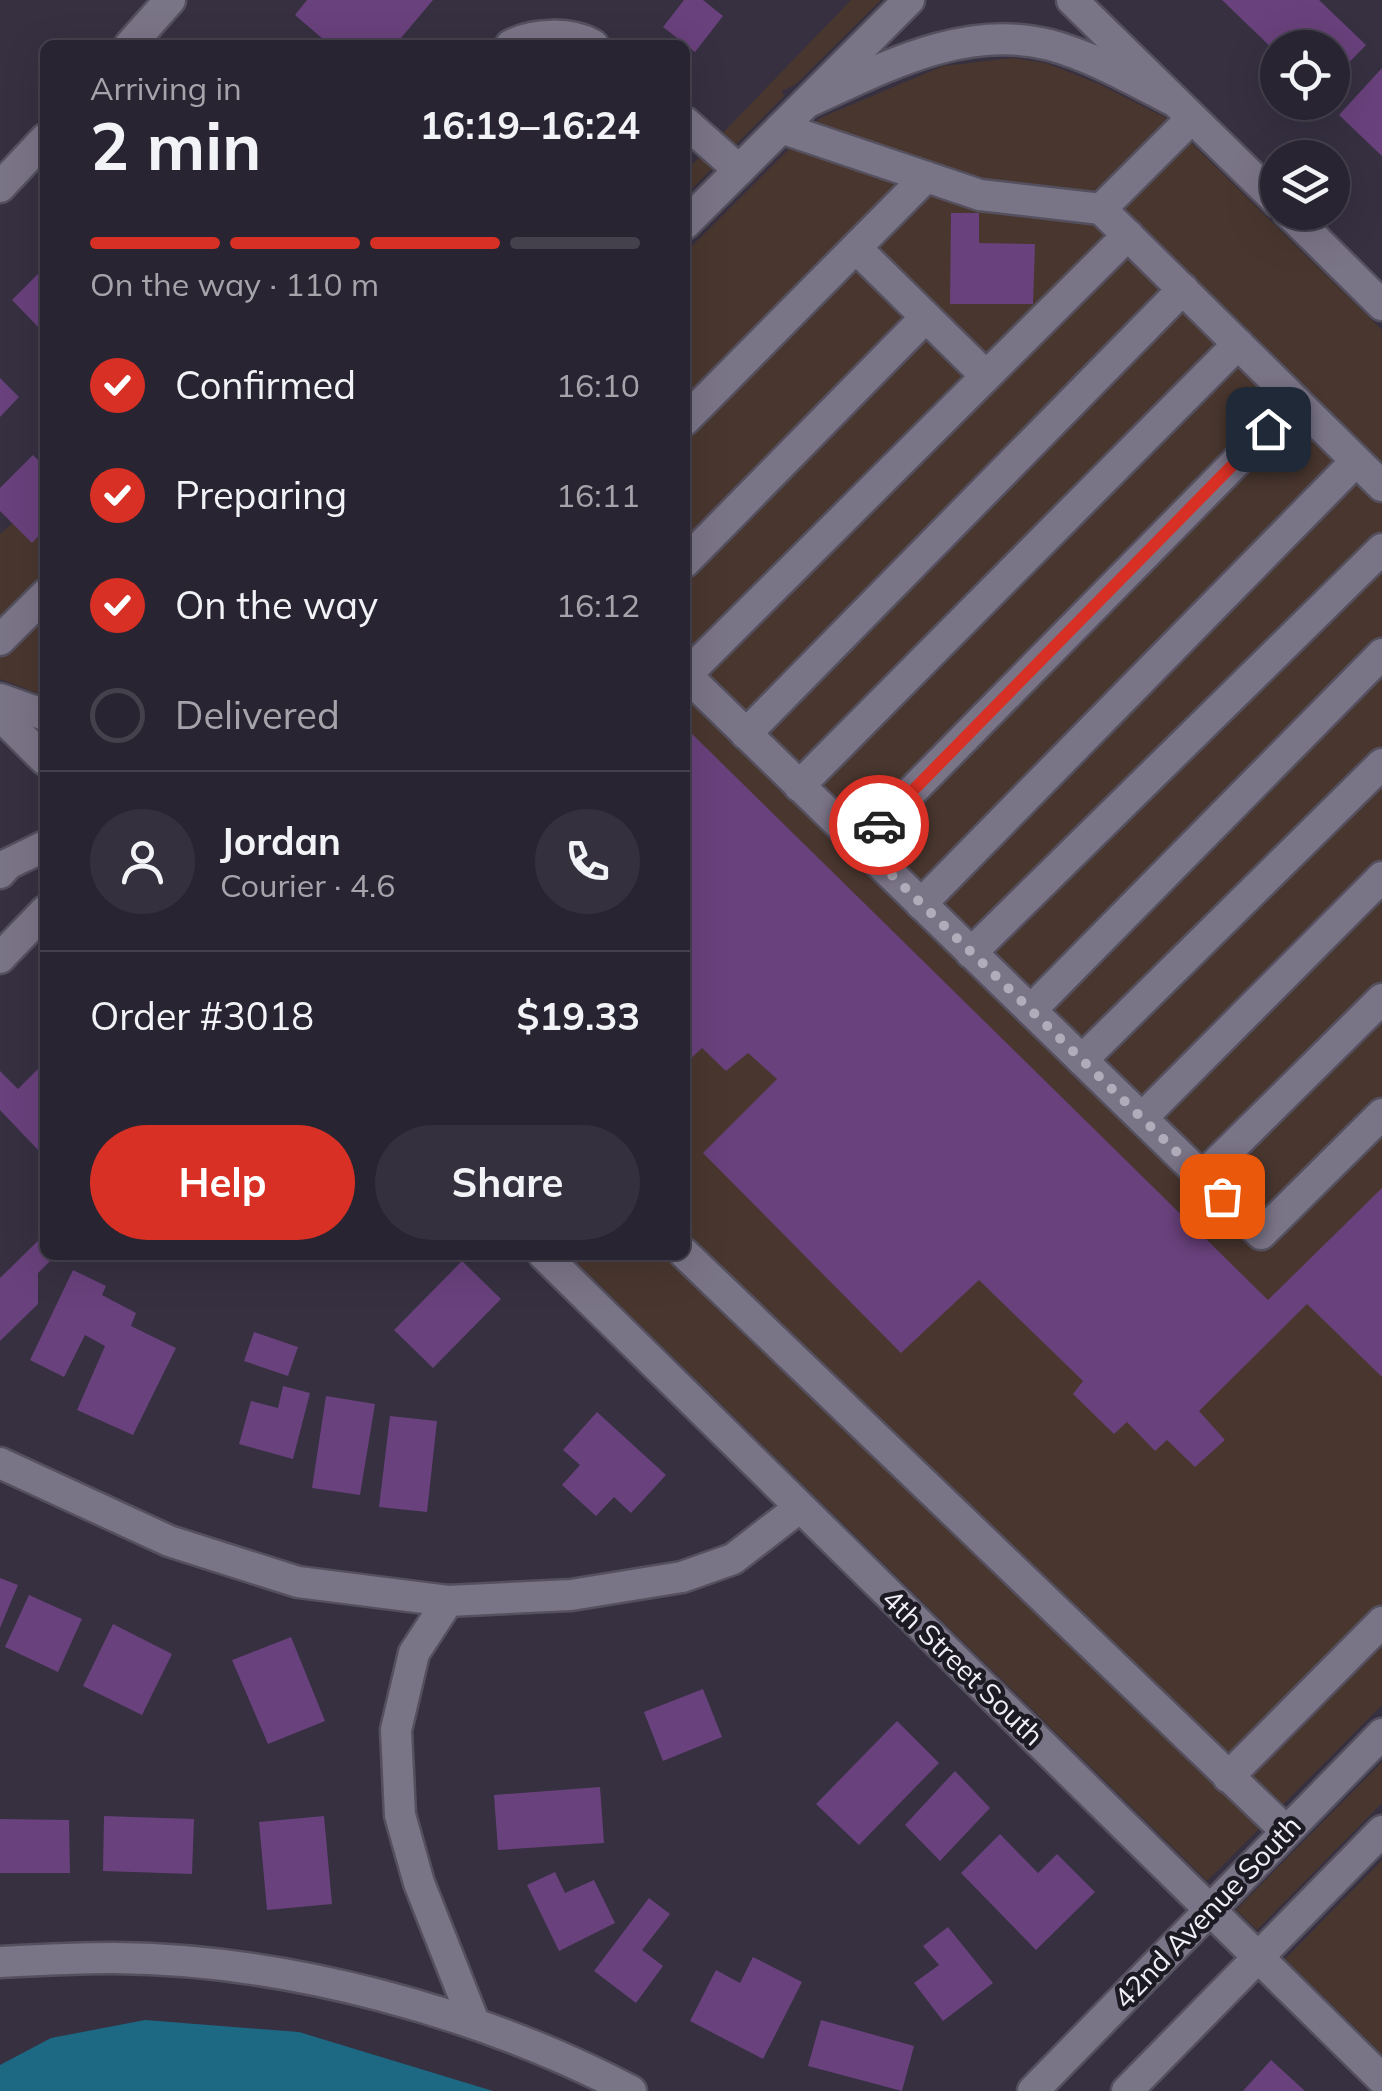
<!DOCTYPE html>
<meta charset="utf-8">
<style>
:root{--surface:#282431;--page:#34303d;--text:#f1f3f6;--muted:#a5a4ab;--line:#44414d;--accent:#d93025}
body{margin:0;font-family:Mulish,sans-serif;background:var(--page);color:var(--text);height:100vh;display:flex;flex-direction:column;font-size:38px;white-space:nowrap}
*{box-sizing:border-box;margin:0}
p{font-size:32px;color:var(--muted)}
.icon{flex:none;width:55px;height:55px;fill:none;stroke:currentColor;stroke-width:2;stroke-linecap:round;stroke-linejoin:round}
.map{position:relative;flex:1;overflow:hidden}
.sheet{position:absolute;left:40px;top:40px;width:650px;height:1220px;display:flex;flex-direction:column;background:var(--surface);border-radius:15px;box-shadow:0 10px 40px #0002,0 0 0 2px var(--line)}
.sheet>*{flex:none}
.fabs{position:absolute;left:1260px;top:30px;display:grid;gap:20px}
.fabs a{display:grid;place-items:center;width:90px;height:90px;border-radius:50%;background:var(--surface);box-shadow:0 10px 40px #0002,0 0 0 2px var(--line);font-size:50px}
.pin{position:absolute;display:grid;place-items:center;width:85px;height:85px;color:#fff;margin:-42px;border-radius:20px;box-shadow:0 5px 15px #0006}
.courier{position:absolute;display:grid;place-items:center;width:100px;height:100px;margin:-50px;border:8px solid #d93025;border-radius:50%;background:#fff;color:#222;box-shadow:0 2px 12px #0007}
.overview em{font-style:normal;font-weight:700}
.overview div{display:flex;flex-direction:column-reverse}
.overview{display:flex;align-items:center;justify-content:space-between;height:170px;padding:0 50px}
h1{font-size:65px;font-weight:700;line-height:75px}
.bar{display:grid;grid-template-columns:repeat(4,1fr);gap:15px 10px;align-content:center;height:120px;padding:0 50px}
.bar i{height:12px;border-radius:8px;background:var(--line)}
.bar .current{background:var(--accent)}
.bar p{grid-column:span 4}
.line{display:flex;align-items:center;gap:25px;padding:0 50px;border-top:2px solid var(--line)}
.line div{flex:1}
.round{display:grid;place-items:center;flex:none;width:105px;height:105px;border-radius:52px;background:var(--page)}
ol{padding:0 50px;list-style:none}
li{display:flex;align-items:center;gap:30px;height:110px}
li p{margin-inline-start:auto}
li .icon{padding:10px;border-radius:50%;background:var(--accent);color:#fff;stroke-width:4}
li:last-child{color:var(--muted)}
li i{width:55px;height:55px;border:5px solid var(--line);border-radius:50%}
.primary-button{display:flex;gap:20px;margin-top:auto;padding:20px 50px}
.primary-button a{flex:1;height:115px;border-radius:60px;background:var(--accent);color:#fff;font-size:40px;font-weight:700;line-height:115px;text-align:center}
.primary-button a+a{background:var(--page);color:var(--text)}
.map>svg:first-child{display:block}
.commercial{fill:#49372f}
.water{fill:#1d6883}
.building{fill:#69417c}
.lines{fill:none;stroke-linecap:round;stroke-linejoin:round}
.minor-casing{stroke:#54505e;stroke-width:35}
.minor{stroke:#7a7487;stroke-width:30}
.done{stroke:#b0acb9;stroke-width:10;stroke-dasharray:0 18}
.route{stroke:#d93025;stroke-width:12}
.labels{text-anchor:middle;stroke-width:9;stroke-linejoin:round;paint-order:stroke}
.street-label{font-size:28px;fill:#f1eef9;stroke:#1c1a22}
</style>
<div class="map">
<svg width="1382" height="2091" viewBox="0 0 1382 2091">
<rect width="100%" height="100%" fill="#363041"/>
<g class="commercial">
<polygon points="851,0 881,0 795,85 782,91 784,96 685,196 685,172"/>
<polygon points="1012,58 1046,63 1099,84 1166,118 1382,330 1382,1705 1207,1881 569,1255 685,1255 685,253 820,118 943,66"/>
<polygon points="45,496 45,696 0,679 0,534"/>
<polygon points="1382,1762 1382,1803 1257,1930 1236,1910"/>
<polygon points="1382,1860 1382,2054 1285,1959"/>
</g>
<polygon class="water" points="145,2020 299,2032 493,2091 0,2091 0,2065 51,2038"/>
<g class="building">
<polygon points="307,0 433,0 395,45 330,45 295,15"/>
<polygon points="684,0 703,0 723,16 695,52 663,27"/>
<polygon points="1222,0 1319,0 1366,45 1332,80 1332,48 1278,48 1278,54"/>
<polygon points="1382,68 1382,156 1339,115"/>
<polygon points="951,213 979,213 979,243 1035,244 1033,304 950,304"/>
<polygon points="45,267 45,334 12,300"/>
<polygon points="0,378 19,397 0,417"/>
<polygon points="33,455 45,467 45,529 32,543 0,511 0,488"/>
<polygon points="685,727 1268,1300 1382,1188 1382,1377 1307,1304 1199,1411 1225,1440 1195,1467 1167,1440 1155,1451 1127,1422 1114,1434 1073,1394 1083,1381 979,1280 901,1353 703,1153 777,1079 748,1053 726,1071 702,1048 685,1064"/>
<polygon points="38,1069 45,1076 45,1147 40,1152 0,1110 0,1071 18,1089"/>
<polygon points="45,1234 45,1255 56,1255 38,1273 38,1304 0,1341 0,1278"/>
<polygon points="462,1261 501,1299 433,1368 394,1330"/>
<polygon points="73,1270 106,1286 102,1295 136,1313 131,1326 176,1348 133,1435 77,1410 105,1346 85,1335 64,1377 30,1360"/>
<polygon points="254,1332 298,1347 288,1376 244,1361"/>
<polygon points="283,1386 310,1393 293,1459 239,1444 251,1401 278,1408"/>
<polygon points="326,1396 375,1404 360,1495 312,1488"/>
<polygon points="597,1412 666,1475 631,1513 614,1497 596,1516 562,1485 580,1465 563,1450"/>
<polygon points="390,1416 437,1421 427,1512 379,1507"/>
<polygon points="0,1578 18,1585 0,1628"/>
<polygon points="29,1595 82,1619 58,1672 5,1647"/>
<polygon points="113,1624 172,1654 142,1715 83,1686"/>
<polygon points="291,1637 325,1721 268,1744 232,1660"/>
<polygon points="703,1689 722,1737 663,1761 644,1712"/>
<polygon points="897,1721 939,1763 859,1845 816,1804"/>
<polygon points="955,1771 990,1808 940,1861 905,1825"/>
<polygon points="600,1787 604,1843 498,1850 494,1795"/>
<polygon points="104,1816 194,1819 192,1874 103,1871"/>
<polygon points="324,1816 332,1904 267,1910 259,1822"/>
<polygon points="0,1819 69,1820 70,1873 0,1873"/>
<polygon points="1000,1834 1038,1873 1057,1854 1095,1892 1036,1950 961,1873"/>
<polygon points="555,1872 565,1893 594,1880 615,1923 559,1951 527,1885"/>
<polygon points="649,1898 670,1914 642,1950 663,1966 636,2003 594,1971"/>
<polygon points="948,1927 993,1983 943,2021 914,1983 939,1965 923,1946"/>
<polygon points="753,1957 802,1982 763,2059 690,2021 716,1970 740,1983"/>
<polygon points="821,2020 914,2046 902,2091 808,2066"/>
<polygon points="1271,2060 1305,2091 1243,2091"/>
</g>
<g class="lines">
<defs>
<g id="minor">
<polyline points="1072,0 1278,202"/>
<polyline points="130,45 170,0"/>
<path d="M511 45C534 33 571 32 593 45"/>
<path d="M808 102C883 68 964 23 1050 45 1094 57 1135 81 1176 102"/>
<polyline points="685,122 739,170"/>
<polyline points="781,128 980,195 1101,209 1382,486"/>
<polyline points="0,187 45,139"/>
<polyline points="1101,209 1192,118"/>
<polyline points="1288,212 1382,305"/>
<polyline points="685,224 909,0"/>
<polyline points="856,248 986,376"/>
<polyline points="685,420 926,177"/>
<polyline points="685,562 926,317"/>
<polyline points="0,640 45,595"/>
<polyline points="685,674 1261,1234 1382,1114"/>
<polyline points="686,675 1128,235"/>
<polyline points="0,699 45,715"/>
<polyline points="0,715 45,760"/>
<polyline points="746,734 1183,289"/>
<polyline points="799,786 1238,344"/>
<polyline points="860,844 1296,401"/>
<polyline points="0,873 8,864 45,846"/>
<polyline points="921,904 1356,461"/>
<polyline points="971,953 1382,549"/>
<polyline points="0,958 45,911"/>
<polyline points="1031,1010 1382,654"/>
<polyline points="1082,1060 1382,764"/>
<polyline points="1142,1118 1382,877"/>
<polyline points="1202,1177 1382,999"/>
<polyline points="685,1254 1286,1831"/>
<polyline points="544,1255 1382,2079"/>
<polyline points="0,1463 169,1541 298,1582 448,1601 571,1595 682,1577 733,1559 799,1508"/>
<polyline points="448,1601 414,1653 396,1730 400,1815 419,1883 474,2022"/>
<polyline points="1228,1777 1382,1622"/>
<path d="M0 1962C38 1960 76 1958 114 1958 285 1959 480 2012 631 2091"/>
<polyline points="1033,2091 1382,1734"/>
<polyline points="1127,2091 1382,1831"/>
</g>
</defs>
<use href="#minor" class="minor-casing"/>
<use href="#minor" class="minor"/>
</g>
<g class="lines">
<polyline class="done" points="879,825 860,844 1222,1196"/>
<polyline class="route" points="879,825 1268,429"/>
</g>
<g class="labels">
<g class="street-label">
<text transform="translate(963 1667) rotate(44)" y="10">4th Street South</text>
<text transform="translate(1207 1912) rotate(-46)" y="10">42nd Avenue South</text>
</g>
</g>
</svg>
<div class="fabs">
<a><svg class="icon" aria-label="locate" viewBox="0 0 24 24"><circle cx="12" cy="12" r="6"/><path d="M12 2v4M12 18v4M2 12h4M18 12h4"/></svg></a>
<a><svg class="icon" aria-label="layers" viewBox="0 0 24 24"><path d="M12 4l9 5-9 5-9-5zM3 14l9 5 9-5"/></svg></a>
</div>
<div class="pin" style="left:1222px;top:1196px;background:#ea580c"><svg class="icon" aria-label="bag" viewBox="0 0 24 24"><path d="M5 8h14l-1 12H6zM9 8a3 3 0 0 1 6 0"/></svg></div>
<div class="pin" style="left:1268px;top:429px;background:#1f2937"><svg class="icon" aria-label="home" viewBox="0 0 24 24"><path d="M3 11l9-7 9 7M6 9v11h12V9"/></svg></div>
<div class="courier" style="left:879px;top:825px"><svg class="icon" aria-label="car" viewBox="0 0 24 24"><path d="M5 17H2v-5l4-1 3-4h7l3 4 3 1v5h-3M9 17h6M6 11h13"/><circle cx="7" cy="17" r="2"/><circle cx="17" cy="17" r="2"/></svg></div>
<section class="sheet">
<div class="overview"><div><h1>2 min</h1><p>Arriving in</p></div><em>16:19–16:24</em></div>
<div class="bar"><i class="current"></i><i class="current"></i><i class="current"></i><i></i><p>On the way · 110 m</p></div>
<ol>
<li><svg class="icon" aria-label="check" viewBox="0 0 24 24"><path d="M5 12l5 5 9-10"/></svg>Confirmed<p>16:10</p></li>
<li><svg class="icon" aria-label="check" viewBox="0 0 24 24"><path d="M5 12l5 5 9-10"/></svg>Preparing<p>16:11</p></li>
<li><svg class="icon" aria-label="check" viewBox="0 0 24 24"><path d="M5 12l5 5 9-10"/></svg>On the way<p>16:12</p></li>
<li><i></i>Delivered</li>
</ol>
<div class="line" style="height:180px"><a class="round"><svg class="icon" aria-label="person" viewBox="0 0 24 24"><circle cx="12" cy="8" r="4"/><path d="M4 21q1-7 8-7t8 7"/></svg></a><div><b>Jordan</b><p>Courier · 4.6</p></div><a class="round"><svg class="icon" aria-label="phone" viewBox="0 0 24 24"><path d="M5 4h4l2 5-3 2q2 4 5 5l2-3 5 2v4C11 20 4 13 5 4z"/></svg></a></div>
<div class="line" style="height:130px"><div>Order #3018</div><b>$19.33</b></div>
<div class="primary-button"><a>Help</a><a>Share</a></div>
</section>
</div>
